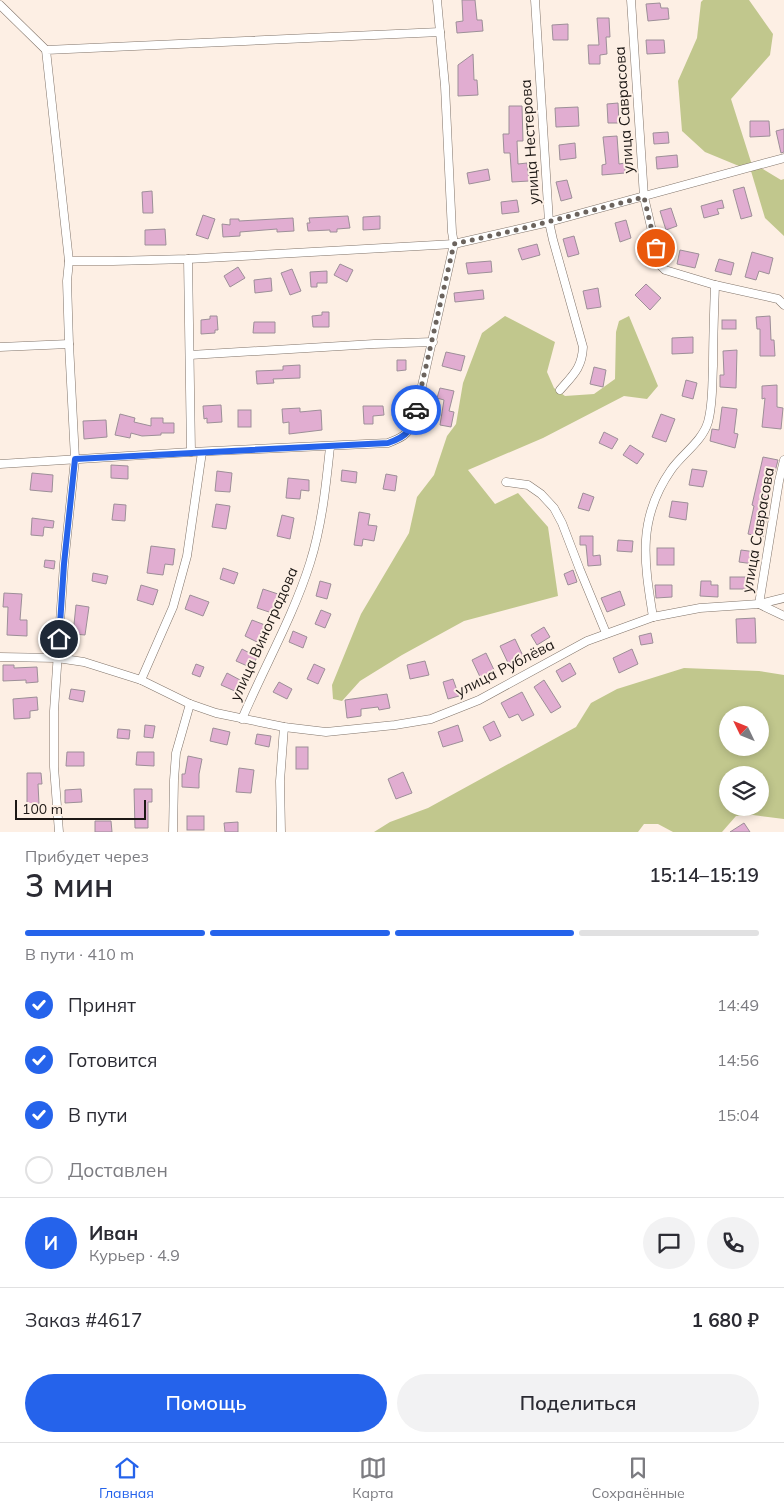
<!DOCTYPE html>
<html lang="ru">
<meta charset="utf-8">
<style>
:root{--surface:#fff;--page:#f2f2f3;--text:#2b2b33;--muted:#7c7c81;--line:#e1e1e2;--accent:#2563eb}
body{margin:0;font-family:Mulish,sans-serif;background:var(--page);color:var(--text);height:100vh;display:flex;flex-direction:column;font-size:19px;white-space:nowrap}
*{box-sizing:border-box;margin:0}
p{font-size:16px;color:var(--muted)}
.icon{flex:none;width:28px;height:28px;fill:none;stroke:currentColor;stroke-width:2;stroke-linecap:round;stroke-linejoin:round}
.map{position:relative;height:832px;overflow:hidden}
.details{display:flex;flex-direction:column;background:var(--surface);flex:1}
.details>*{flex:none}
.needle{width:32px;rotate:313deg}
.buttons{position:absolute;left:719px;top:706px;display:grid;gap:10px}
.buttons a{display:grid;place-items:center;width:50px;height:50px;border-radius:50%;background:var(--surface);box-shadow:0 2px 8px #0003;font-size:25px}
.scale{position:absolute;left:15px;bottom:12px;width:131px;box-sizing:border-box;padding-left:5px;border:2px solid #1d1815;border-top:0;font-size:14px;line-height:18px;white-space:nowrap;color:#1d1815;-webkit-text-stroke:4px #fdefe4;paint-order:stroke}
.pin{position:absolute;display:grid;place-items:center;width:42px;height:42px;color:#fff;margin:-21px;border:2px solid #fff;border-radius:50%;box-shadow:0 1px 5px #0007}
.courier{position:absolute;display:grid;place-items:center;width:50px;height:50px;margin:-25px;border:4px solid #2563eb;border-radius:50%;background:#fff;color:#222;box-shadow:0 1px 6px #0007}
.headline em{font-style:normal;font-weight:600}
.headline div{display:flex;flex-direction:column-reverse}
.headline{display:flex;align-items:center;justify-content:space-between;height:85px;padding:0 25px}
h1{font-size:32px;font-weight:600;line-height:38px}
.bar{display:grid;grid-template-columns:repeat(4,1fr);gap:8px 5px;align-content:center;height:60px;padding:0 25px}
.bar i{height:6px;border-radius:4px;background:var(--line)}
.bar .current{background:var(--accent)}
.bar p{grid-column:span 4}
.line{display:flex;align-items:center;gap:12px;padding:0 25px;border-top:1px solid var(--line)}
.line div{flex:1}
.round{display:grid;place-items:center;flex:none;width:52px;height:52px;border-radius:26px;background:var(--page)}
ol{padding:0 25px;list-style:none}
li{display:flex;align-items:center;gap:15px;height:55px}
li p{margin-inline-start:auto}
li .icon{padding:5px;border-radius:50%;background:var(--accent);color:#fff;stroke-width:4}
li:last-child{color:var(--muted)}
li i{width:28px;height:28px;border:2px solid var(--line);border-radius:50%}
.primary-button{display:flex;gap:10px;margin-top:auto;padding:10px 25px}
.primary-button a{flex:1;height:58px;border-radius:30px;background:var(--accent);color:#fff;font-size:20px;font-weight:600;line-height:58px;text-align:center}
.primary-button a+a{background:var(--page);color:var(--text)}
.menu{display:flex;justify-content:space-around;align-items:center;height:70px;border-top:1px solid var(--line);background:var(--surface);font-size:14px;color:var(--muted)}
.menu a{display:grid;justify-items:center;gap:2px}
.menu .current{color:var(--accent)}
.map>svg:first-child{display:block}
.forest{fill:#c1c78d;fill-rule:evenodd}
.building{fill:#e1add1;stroke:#9d8f98}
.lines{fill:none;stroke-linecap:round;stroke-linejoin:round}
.minor-casing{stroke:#81746a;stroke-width:9}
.minor{stroke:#fff;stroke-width:8}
.done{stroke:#6b635d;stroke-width:5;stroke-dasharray:0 9}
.route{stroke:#2563eb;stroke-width:6}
.labels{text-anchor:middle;stroke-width:4;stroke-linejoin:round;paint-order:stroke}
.street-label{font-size:15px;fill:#1d1815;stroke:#fdefe4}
</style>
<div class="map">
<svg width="784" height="832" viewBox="0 0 784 832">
<rect width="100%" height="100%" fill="#fdefe4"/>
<g class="forest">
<polygon points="703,0 749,0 773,34 770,55 731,99 751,162 781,180 784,179 784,236 765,218 751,171 705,152 682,131 678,81 697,38 701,2"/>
<polygon points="505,316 555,342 547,372 554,388 565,396 594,394 615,379 616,332 619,321 629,316 658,386 647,399 624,396 543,438 468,470 495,504 518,493 548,527 558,596 464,621 402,655 360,681 342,701 333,699 332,685 361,614 409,533 417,497 434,475 447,436 456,424 463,383 482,333"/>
<path d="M684 668 759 671 784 675V819L753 815 736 816 722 832H673L658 824H644L638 832H374L390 822 428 808 576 727 591 703 617 689ZM728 715H760V748H728ZM728 775H760V808H728Z"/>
</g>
<g class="building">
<polygon points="462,0 475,0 477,20 482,20 483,31 457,33 456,22 463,21"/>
<polygon points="660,3 661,8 668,8 669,19 648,21 646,4"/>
<polygon points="597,18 609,18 610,37 606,37 607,54 600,55 600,64 589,64 588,45 599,45"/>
<polygon points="568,24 568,40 553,40 552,25"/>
<polygon points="646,40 664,40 665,53 647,54"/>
<polygon points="473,54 474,80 477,80 478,95 458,96 458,65"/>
<polygon points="618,103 619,123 608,123 607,104"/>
<polygon points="509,106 522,106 523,141 517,141 518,164 527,163 529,181 512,182 510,153 504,153 503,134 509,134"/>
<polygon points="578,107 579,126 556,127 555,108"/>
<polygon points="750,121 769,121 770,136 750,137"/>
<polygon points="784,129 784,152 781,153 776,131"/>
<polygon points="668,132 669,143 654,144 653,133"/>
<polygon points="617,136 619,164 625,163 625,173 602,175 602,165 606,164 603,137"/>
<polygon points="575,143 576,158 560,160 559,145"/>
<polygon points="677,155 678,167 657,169 656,157"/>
<polygon points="488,169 490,180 469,184 467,173"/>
<polygon points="567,180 572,198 561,201 556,182"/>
<polygon points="744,187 752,216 741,219 733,190"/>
<polygon points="152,191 153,213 143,213 142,192"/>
<polygon points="517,200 519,212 502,214 501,202"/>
<polygon points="722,200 724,208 717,209 719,214 704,218 701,206"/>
<polygon points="671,208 677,226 666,230 660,211"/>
<polygon points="203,215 215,219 208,239 196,235"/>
<polygon points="348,216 350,228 337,229 337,232 330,232 330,230 308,231 307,223 310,223 309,218"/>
<polygon points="380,216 380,229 363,230 363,217"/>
<polygon points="293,218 294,231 277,232 277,229 240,232 240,236 223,237 222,224 230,225 230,219 239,219 239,221"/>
<polygon points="626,220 631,238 620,242 615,223"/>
<polygon points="165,229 166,245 145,245 145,230"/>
<polygon points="574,236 579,254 568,257 563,239"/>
<polygon points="537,244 540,255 522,260 518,249"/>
<polygon points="680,250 699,254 695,268 677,264"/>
<polygon points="752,252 773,258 769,274 759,271 756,280 745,277"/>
<polygon points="719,259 734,263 731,275 715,271"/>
<polygon points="491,261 492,272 468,274 466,263"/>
<polygon points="340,264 353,270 347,282 334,275"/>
<polygon points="238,267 245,278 230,287 224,276"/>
<polygon points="292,269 301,291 290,295 281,273"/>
<polygon points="327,271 327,283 317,283 317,287 311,287 310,272"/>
<polygon points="271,278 272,291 255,293 254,280"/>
<polygon points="646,284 661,298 650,310 635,295"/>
<polygon points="598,288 601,307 587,309 583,291"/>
<polygon points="483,290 484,299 455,302 454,293"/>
<polygon points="322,312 329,312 329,327 313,327 312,316 322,315"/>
<polygon points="210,316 217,316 218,330 215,330 215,333 201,334 201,320 210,319"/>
<polygon points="770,316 771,340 774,340 775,356 760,356 760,329 757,329 756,317"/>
<rect x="722" y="320" width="14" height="9"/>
<polygon points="254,322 275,322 275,333 253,333"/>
<polygon points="693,337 693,353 672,354 672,338"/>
<polygon points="737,350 736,388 720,387 720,375 724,375 723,351"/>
<polygon points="446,352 465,356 461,371 442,366"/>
<polygon points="397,360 406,360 406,370 397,371"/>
<polygon points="300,365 300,378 273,379 274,383 257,384 256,371 283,370 283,366"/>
<polygon points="594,367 606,370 603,387 590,384"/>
<polygon points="686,380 697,383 693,399 682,396"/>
<polygon points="777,385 777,407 783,408 781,429 762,427 765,398 762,399 762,386"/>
<polygon points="440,388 454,391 449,411 454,412 451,427 440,425 444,400 437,398"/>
<polygon points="221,405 222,422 207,423 207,418 204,419 203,406"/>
<polygon points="363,406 383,406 384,415 373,416 373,424 364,424"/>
<polygon points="722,407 737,409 734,433 738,434 735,448 710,441 712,429 719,430"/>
<polygon points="300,408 300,412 321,410 322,430 289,434 289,422 283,423 282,409"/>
<rect x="238" y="410" width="13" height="17"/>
<polygon points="120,414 135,418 134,422 151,426 151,418 163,418 163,423 174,423 174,433 161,433 161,435 142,436 131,433 130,438 115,435"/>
<polygon points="661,414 675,419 666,442 652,437"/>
<polygon points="106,420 107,437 84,439 83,421"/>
<polygon points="604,432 618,439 612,449 599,443"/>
<polygon points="630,445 644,454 637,464 623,455"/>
<polygon points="763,457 778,460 775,472 774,472 763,521 766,521 763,537 748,534 754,506 752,505"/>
<polygon points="111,465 128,466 128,479 111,478"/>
<polygon points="692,469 707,471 703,487 689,485"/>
<polygon points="342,470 357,472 356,483 341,481"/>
<polygon points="217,471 232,473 230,492 215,491"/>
<polygon points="32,473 53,475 52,492 30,490"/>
<polygon points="386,474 397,476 395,491 383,489"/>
<polygon points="288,478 309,480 309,491 301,490 300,499 286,498"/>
<polygon points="583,493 594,497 589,511 578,508"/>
<polygon points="672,501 688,503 686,520 669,517"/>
<polygon points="114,504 126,505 125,521 112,520"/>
<polygon points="216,504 230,506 226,529 212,527"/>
<polygon points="359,512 370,514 368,525 377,526 374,541 363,539 362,546 354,545"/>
<polygon points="282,515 294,518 290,539 277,536"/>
<polygon points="32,518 54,521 53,528 44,527 43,536 31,535"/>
<polygon points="580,536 593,536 593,556 600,555 601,565 588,566 586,545 580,545"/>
<polygon points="618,540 633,541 632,552 617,551"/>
<polygon points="151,546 175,549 173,565 165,564 163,575 147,573"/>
<rect x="657" y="548" width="17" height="17"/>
<polygon points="741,550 756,552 754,564 739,562"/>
<polygon points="45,560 55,561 54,569 44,567"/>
<polygon points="223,568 238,573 234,584 220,579"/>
<polygon points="573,570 577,582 568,585 564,574"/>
<polygon points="93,573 108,576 106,584 92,581"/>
<rect x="730" y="577" width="16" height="12"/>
<polygon points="320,581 331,584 327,599 316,596"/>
<polygon points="701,581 711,581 711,585 718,585 718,597 700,596"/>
<polygon points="141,585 158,590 153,605 137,600"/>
<polygon points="655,585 672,585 672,597 656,598"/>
<polygon points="263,589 278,594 272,613 257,608"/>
<polygon points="620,591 625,605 607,612 601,598"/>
<polygon points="4,593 22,594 20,620 27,620 27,636 7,635 8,607 3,607"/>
<polygon points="190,595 209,602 203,616 185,609"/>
<polygon points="76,605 89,607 85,635 73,634"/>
<polygon points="321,610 331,614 325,628 315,624"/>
<polygon points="755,618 756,643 737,643 736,619"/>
<polygon points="252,620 265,625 257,642 245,636"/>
<polygon points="544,627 550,637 537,645 531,635"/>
<polygon points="293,631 307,637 303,648 289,642"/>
<polygon points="651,633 653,643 641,645 639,636"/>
<polygon points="515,639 524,658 509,665 500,646"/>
<polygon points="242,649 257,657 252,668 236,661"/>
<polygon points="632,649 638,664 619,673 613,658"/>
<polygon points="486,653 495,672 481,679 472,660"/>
<polygon points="425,661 429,675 410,679 407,665"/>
<polygon points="570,663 576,674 562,682 556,671"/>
<polygon points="196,664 204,667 200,677 192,674"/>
<polygon points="314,664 325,669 318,684 307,679"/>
<polygon points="3,665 14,665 14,668 37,667 38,682 26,683 26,680 3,681"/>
<polygon points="227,673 242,681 237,692 221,685"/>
<polygon points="453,679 459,696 448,699 443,682"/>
<polygon points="544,680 561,707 551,713 534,687"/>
<polygon points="279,682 292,689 287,699 273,692"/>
<polygon points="71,689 85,691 83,702 69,699"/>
<polygon points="522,692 534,715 522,721 518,714 509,718 501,703"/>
<polygon points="387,694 390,708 379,710 378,707 361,709 361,716 347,718 345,700"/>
<polygon points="37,697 38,710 30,711 30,718 14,719 13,699"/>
<polygon points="494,721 501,736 490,741 483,727"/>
<polygon points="145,725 155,726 153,738 144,737"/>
<polygon points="458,725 463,741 443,747 438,732"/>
<polygon points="213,728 230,732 227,745 210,741"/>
<polygon points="118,729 130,730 129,739 117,738"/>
<polygon points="257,734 271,736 269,747 255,744"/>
<rect x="296" y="747" width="12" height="22"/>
<polygon points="67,752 84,752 84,766 66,766"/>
<polygon points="137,752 154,752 154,766 136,765"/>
<polygon points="188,756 202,759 199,774 199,788 182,787 182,774 185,774"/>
<polygon points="239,768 254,770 251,793 236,792"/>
<polygon points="403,772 412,793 396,799 388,779"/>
<polygon points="27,773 41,773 42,784 38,784 39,804 27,805"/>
<polygon points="81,789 82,802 65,803 65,790"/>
<polygon points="134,789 152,789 152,802 148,802 148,828 135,828"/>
<rect x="187" y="816" width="17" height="14"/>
<polygon points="95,821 111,821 112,832 95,832"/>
<polygon points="238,822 238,832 225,832 224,823"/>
<polygon points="744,823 750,832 730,832"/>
</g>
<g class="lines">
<defs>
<g id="minor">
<path d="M535 0 549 222 553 240 583 347C582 368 573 375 560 390"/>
<polyline points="631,0 644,197 660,265 665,270 715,285 778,299 784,305"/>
<polyline points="0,5 46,50"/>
<polyline points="188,259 191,452"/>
<polyline points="69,261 113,261 188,259 454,244 549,222 784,158"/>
<polyline points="0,347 69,344"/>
<polyline points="190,355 374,344 433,342"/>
<path d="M0 464 191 452 388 443C401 438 408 435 414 421L454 244 452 232 445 86 437 0"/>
<polyline points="506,482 528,485 541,494 554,508 562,523 580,570 606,633"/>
<polyline points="759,604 779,481 784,460"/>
<polyline points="759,604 784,616"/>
<path d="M653 617C644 561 637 519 671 470 682 454 702 442 708 422 713 404 712 385 713 366 713 339 714 312 715 285"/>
<polyline points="0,657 57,658 84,662 141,680 190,704 216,713 284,727 326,732 395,725 431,719 479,700 587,641 653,617 700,608 759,604 784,598"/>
<polyline points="141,680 173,607 187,556 202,452"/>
<path d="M242 719C264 667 293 617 310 563 322 525 326 485 330 447"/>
<polyline points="59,832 54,767 54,711 64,564 75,459 69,344 67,281 69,261 46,50 440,32"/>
<polyline points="173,832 174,780 176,753 190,704"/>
<polyline points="281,832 280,781 284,727"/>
</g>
</defs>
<use href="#minor" class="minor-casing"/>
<use href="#minor" class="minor"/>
</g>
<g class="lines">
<polyline class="done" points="416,410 454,244 516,230 644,197 656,248"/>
<path class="route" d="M59 639 64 564 75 459 388 443C408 436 411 431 416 410"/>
</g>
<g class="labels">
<g class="street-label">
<text transform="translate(624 110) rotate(-94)" y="5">улица Саврасова</text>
<text transform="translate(530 142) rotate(-94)" y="5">улица Нестерова</text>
<text transform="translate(758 530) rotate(-80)" y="5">улица Саврасова</text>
<text transform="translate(264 634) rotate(-66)" y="5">улица Виноградова</text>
<text transform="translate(505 668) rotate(-27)" y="5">улица Рублёва</text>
</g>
</g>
</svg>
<div class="buttons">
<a><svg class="needle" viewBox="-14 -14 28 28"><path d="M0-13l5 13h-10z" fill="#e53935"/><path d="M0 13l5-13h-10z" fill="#7c7c81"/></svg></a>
<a><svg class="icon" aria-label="layers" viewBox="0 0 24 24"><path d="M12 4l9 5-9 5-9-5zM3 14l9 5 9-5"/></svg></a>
</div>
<div class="scale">100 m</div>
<div class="pin" style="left:656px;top:248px;background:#ea580c"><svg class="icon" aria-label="bag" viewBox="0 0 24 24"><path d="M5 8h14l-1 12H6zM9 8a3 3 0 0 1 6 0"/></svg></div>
<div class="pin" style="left:59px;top:639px;background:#1f2937"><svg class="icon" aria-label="home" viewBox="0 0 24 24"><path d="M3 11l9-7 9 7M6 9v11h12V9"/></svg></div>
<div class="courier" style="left:416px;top:410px"><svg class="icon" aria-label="car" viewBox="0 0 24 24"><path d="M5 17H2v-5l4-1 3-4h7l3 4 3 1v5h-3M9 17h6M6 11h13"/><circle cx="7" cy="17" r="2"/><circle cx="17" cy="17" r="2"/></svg></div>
</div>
<section class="details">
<div class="headline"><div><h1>3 мин</h1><p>Прибудет через</p></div><em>15:14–15:19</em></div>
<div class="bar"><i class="current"></i><i class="current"></i><i class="current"></i><i></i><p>В пути · 410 m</p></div>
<ol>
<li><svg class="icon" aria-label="check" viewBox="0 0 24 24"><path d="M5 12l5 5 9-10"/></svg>Принят<p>14:49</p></li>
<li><svg class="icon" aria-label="check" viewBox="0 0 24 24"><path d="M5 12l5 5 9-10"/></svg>Готовится<p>14:56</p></li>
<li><svg class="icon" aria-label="check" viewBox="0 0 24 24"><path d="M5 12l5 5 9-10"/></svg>В пути<p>15:04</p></li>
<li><i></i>Доставлен</li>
</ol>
<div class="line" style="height:90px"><b class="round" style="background:var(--accent);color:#fff">И</b><div><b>Иван</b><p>Курьер · 4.9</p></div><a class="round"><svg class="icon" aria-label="chat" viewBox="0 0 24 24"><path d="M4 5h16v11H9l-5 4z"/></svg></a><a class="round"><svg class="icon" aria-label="phone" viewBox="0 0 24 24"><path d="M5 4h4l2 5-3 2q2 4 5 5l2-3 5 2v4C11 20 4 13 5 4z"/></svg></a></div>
<div class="line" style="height:65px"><div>Заказ #4617</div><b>1 680 ₽</b></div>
<div class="primary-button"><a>Помощь</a><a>Поделиться</a></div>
</section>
<nav class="menu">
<a class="current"><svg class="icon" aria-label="home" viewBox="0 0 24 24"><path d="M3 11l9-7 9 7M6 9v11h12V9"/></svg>Главная</a>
<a><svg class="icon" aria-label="map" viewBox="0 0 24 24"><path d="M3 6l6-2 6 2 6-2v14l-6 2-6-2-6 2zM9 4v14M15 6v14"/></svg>Карта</a>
<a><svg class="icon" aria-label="saved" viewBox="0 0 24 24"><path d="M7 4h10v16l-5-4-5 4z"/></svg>Сохранённые</a>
</nav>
